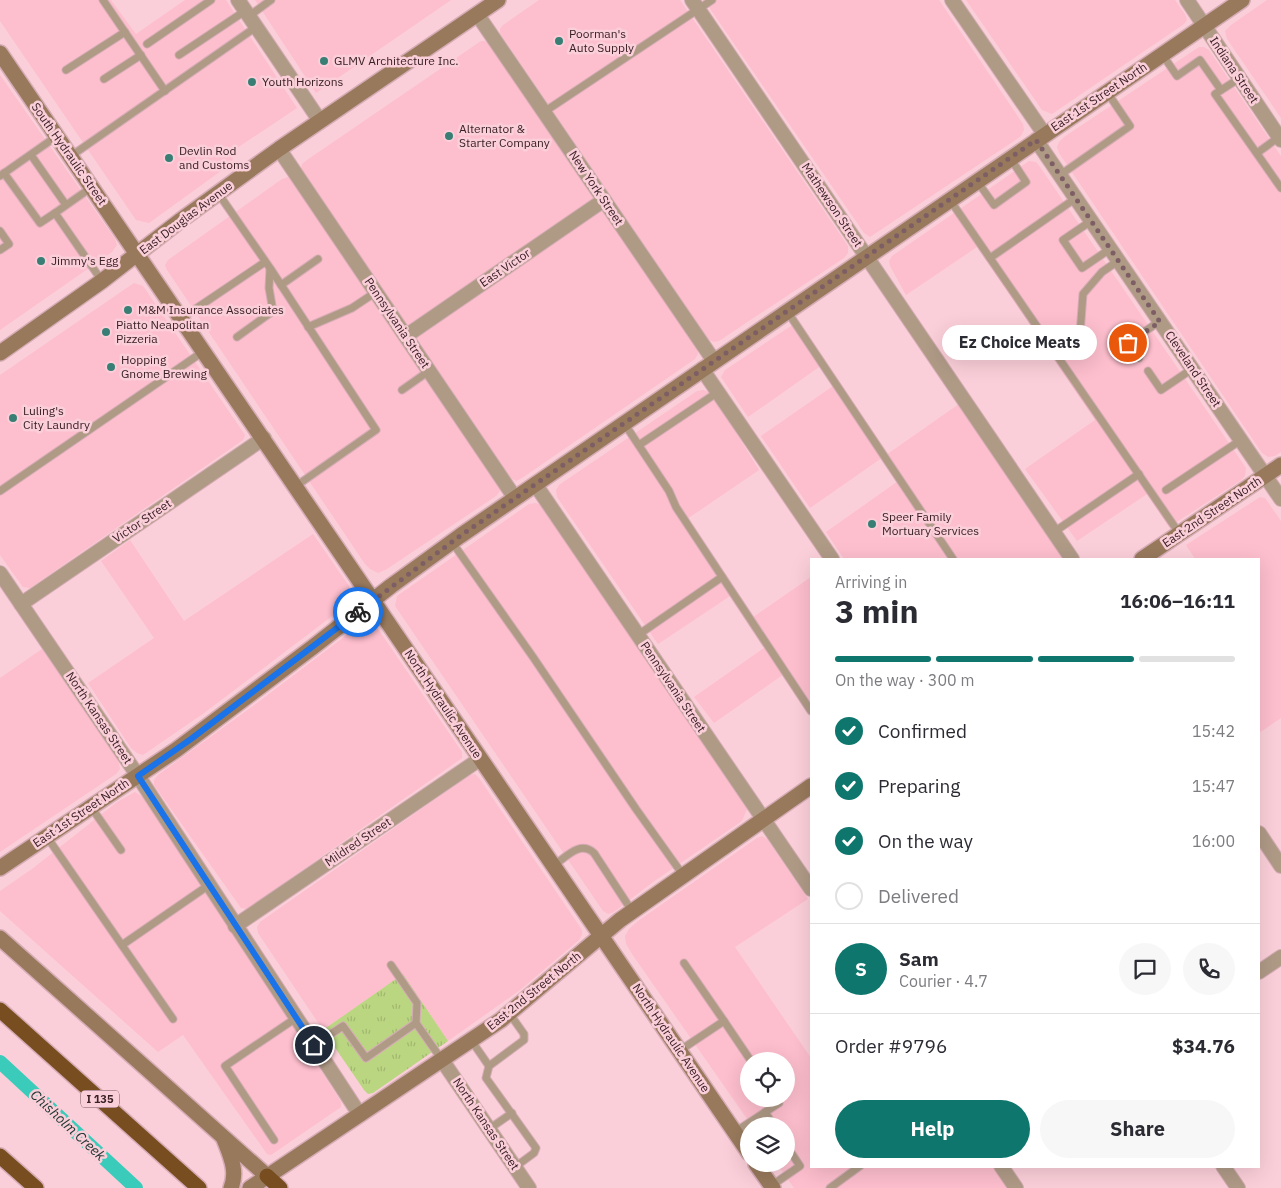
<!DOCTYPE html>
<meta charset="utf-8">
<style>
:root{--surface:#fff;--page:#f7f7f7;--text:#2b2b33;--muted:#7c7c81;--line:#e1e1e2;--accent:#0f766e}
body{margin:0;font-family:"IBM Plex Sans",sans-serif;background:var(--page);color:var(--text);height:100vh;display:flex;flex-direction:column;font-size:19px;white-space:nowrap}
*{box-sizing:border-box;margin:0}
p{font-size:16px;color:var(--muted)}
.icon{flex:none;width:28px;height:28px;fill:none;stroke:currentColor;stroke-width:2;stroke-linecap:round;stroke-linejoin:round}
.map{position:relative;flex:1;overflow:hidden}
.panel{position:absolute;left:810px;top:558px;width:450px;height:610px;display:flex;flex-direction:column;background:var(--surface);border-radius:0px;box-shadow:0 5px 20px #0002}
.panel>*{flex:none}
.tools{position:absolute;left:740px;top:1052px;display:grid;gap:10px}
.tools a{display:grid;place-items:center;width:55px;height:55px;border-radius:50%;background:var(--surface);box-shadow:0 5px 20px #0002;font-size:25px}
.pin{position:absolute;display:grid;place-items:center;width:42px;height:42px;color:#fff;margin:-21px;border:2px solid #fff;border-radius:50%;box-shadow:0 1px 5px #0007}
.courier{position:absolute;display:grid;place-items:center;width:50px;height:50px;margin:-25px;border:4px solid #1a73e8;border-radius:50%;background:#fff;color:#222;box-shadow:0 1px 6px #0007}
.bubble{position:absolute;height:35px;border-radius:18px;background:var(--surface);box-shadow:0 5px 20px #0002;font-size:16px;font-weight:800;line-height:35px;text-align:center}
.summary em{font-style:normal;font-weight:800}
.summary div{display:flex;flex-direction:column-reverse}
.summary{display:flex;align-items:center;justify-content:space-between;height:85px;padding:0 25px}
h1{font-size:32px;font-weight:800;line-height:38px}
.bar{display:grid;grid-template-columns:repeat(4,1fr);gap:8px 5px;align-content:center;height:60px;padding:0 25px}
.bar i{height:6px;border-radius:4px;background:var(--line)}
.bar .selected{background:var(--accent)}
.bar p{grid-column:span 4}
.line{display:flex;align-items:center;gap:12px;padding:0 25px;border-top:1px solid var(--line)}
.line div{flex:1}
.round{display:grid;place-items:center;flex:none;width:52px;height:52px;border-radius:26px;background:var(--page)}
ol{padding:0 25px;list-style:none}
li{display:flex;align-items:center;gap:15px;height:55px}
li p{margin-inline-start:auto}
li .icon{padding:5px;border-radius:50%;background:var(--accent);color:#fff;stroke-width:4}
li:last-child{color:var(--muted)}
li i{width:28px;height:28px;border:2px solid var(--line);border-radius:50%}
.button{display:flex;gap:10px;margin-top:auto;padding:10px 25px}
.button a{flex:1;height:58px;border-radius:30px;background:var(--accent);color:#fff;font-size:20px;font-weight:800;line-height:58px;text-align:center}
.button a+a{background:var(--page);color:var(--text)}
.map>svg:first-child{display:block}
.built{fill:#fdbecd;fill-rule:evenodd}
.grass{fill:url(#grass-tufts)}
.lines{fill:none;stroke-linecap:round;stroke-linejoin:round}
.canal{stroke:#3bcbbb;stroke-width:14}
.lane-casing{stroke:#d5acb5;stroke-width:9}
.street-casing{stroke:#d5acb5;stroke-width:16}
.secondary-casing{stroke:#d5acb5;stroke-width:18}
.highway-casing{stroke:#d5acb5;stroke-width:18}
.lane{stroke:#af9a86;stroke-width:7}
.street{stroke:#af9a86;stroke-width:14}
.secondary{stroke:#98795c;stroke-width:15}
.highway{stroke:#784d20;stroke-width:15}
.done{stroke:#7e5e65;stroke-width:5;stroke-dasharray:0 9}
.route{stroke:#1a73e8;stroke-width:6}
.poi-dot{fill:#387e74;stroke:#fbcfd9;stroke-width:2}
.labels{text-anchor:middle;stroke-width:5;stroke-linejoin:round;paint-order:stroke}
.shield{fill:#fbcfd9;stroke:#75555c;stroke-width:1}
.shield-label{font-size:11px;font-weight:bold;fill:#3b2127}
.poi-label{font-size:12px;fill:#3b2127;stroke:#fbcfd9;text-anchor:start}
.street-label{font-size:12px;fill:#3b2127;stroke:#fbcfd9}
.water-label{font-size:14px;font-style:italic;fill:#213834;stroke:#fbcfd9}
</style>
<div class="map">
<svg width="1281" height="1188" viewBox="0 0 1281 1188">
<defs>
<pattern id="grass-tufts" width="24" height="20" patternUnits="userSpaceOnUse" patternTransform="scale(1.25)"><rect width="24" height="20" fill="#bad681"/><path d="M3 7l-1-3M5 7V3M7 7l1-3M15 17l-1-3M17 17v-4M19 17l1-3" fill="none" stroke="#a1b76f"/></pattern>
</defs>
<rect width="100%" height="100%" fill="#fbcfd9"/>
<g class="built">
<polygon points="0,0 111,0 136,34 185,0 226,0 297,108 234,150 232,163 149,223 136,220 0,21"/>
<polygon points="255,0 451,0 316,93"/>
<polygon points="539,0 680,0 848,246 848,253 844,258 719,341 714,342 709,340 500,33 500,29 503,25"/>
<polygon points="704,0 939,0 1023,124 1024,130 1021,136 1014,141 870,237 864,233"/>
<polygon points="966,0 1175,0 1185,14 1187,20 1184,24 1052,114 1042,110"/>
<polygon points="1267,0 1281,0 1281,118 1227,39 1225,31 1231,25"/>
<polygon points="481,41 485,41 490,45 697,348 698,354 695,359 522,478 516,481 511,478 301,169 302,164 307,160"/>
<polygon points="1199,47 1204,47 1209,50 1281,156 1281,452 1275,456 1268,457 1262,453 1059,153 1057,147 1059,142 1064,137"/>
<polygon points="0,75 115,239 117,245 112,252 0,330"/>
<polygon points="1029,161 1036,162 1040,167 1246,468 1245,476 1240,481 1169,527 1147,494 1077,541 1025,469 1095,420 977,247 906,295 890,266 889,261 892,256"/>
<polygon points="288,177 292,180 500,484 500,491 496,496 387,569 378,573 370,569 365,564 167,270 165,265 168,260 282,179"/>
<polygon points="134,283 143,286 245,435 243,440 30,588 23,587 0,555 0,375"/>
<polygon points="794,324 822,365 748,417 721,377 725,370"/>
<polygon points="836,384 886,455 959,404 1063,559 844,559 826,532 901,479 886,455 810,508 761,436"/>
<polygon points="703,390 709,392 714,397 759,470 687,519 736,592 658,644 557,497 556,490 559,485 697,391"/>
<polygon points="1260,497 1265,498 1281,521 1281,718 1259,733 1259,559 1195,559 1186,545"/>
<polygon points="536,503 541,505 546,511 747,809 742,821 653,882 614,912 608,914 603,911 395,606 397,596 529,504"/>
<polygon points="313,534 349,586 350,595 348,604 204,713 143,755 137,753 131,748 88,683 154,638 101,561 130,540 184,621"/>
<polygon points="811,577 811,713 784,674 714,723 694,697 767,646 749,620"/>
<polygon points="370,619 374,623 462,752 462,758 247,909 241,908 154,785 154,780 158,775 257,703 365,621"/>
<polygon points="42,649 118,760 120,769 116,774 0,852 0,678"/>
<polygon points="475,774 479,778 582,930 582,935 579,940 520,990 448,1041 403,974 323,1030 258,933 257,927 260,922 470,775"/>
<polygon points="135,792 143,797 307,1043 312,1050 311,1055 341,1102 341,1107 271,1155 267,1154 183,1035 158,1052 0,911 0,891 32,869 117,802"/>
<path d="M762 836 767 839 808 899 735 947 811 1058V1166H996L1010 1188H794L777 1164H786V1126H752L632 954 626 944 625 936 629 929 638 921 757 838ZM749 1061H786V1099H749Z"/>
</g>
<polygon class="grass" points="403,974 448,1041 373,1093 368,1094 364,1090 323,1030"/>
<g class="lines">
<polyline class="canal" points="0,1062 136,1188"/>
<defs>
<g id="lane">
<polyline points="103,0 165,91"/>
<polyline points="249,16 271,0"/>
<polyline points="147,44 211,0"/>
<polyline points="1162,54 1177,76 1200,60 1221,90"/>
<polyline points="179,55 245,11"/>
<polyline points="66,70 125,32"/>
<polyline points="1240,78 1215,94 1281,188"/>
<polyline points="104,79 141,55"/>
<polyline points="544,112 712,0"/>
<polyline points="1257,153 1279,137"/>
<polyline points="31,155 66,205"/>
<polyline points="71,156 256,27"/>
<polyline points="4,173 40,223 55,213"/>
<polyline points="1060,175 1130,126 1107,92"/>
<polyline points="0,176 57,136"/>
<polyline points="977,181 994,205 1026,182 1011,159"/>
<polyline points="92,187 55,213 102,281"/>
<polyline points="218,193 270,268 376,430 296,486"/>
<polyline points="950,200 1179,533"/>
<polyline points="1091,221 1063,240 1082,268 1110,249"/>
<polyline points="0,231 9,244 0,250"/>
<polyline points="990,258 1076,198"/>
<polyline points="281,285 318,259"/>
<polyline points="787,311 953,559"/>
<polyline points="182,318 265,262"/>
<polyline points="308,327 352,308 376,292"/>
<polyline points="237,337 273,311 269,288 270,269"/>
<polyline points="1079,347 1083,294 1102,272 1118,261"/>
<polyline points="1139,358 1128,343 1160,321"/>
<polyline points="1148,371 1161,390 1192,369"/>
<polyline points="402,390 429,371"/>
<polyline points="624,423 669,491 676,507 811,711"/>
<polyline points="639,445 718,392"/>
<polyline points="1166,490 1241,440"/>
<polyline points="0,491 204,351"/>
<polyline points="1054,532 1139,474"/>
<polyline points="452,542 533,657 636,809 683,875"/>
<polyline points="638,635 722,577"/>
<polyline points="91,807 121,850"/>
<polyline points="47,837 173,1019"/>
<path d="M553 866C566 857 580 840 594 853L632 911"/>
<polyline points="122,945 209,885"/>
<polyline points="684,963 724,1021"/>
<polyline points="391,965 417,1003 416,1023"/>
<polyline points="509,1013 524,1034 524,1040 489,1066 486,1078 536,1148 534,1153 515,1167"/>
<polyline points="471,1040 489,1066"/>
<polyline points="314,1045 343,1026 366,1058 416,1023 442,1060"/>
<polyline points="679,1051 724,1021 751,1061"/>
<polyline points="765,1112 774,1126"/>
<polyline points="489,1129 512,1113"/>
<polyline points="735,1132 779,1103 776,1099"/>
<polyline points="274,1140 225,1066 296,1018"/>
<polyline points="771,1186 800,1166 786,1145"/>
<polyline points="830,1188 860,1166"/>
</g>
<g id="street">
<polyline points="238,0 320,121"/>
<polyline points="692,0 1072,559"/>
<polyline points="952,0 1045,135"/>
<polyline points="1187,0 1281,140"/>
<polyline points="477,14 714,361"/>
<polyline points="1036,140 1281,499"/>
<polyline points="279,149 515,498"/>
<polyline points="406,336 604,200"/>
<polyline points="702,369 832,559"/>
<polyline points="535,484 811,889"/>
<polyline points="0,573 138,776 360,1115"/>
<polyline points="21,604 264,438"/>
<polyline points="1259,833 1281,866"/>
<polyline points="235,926 480,759"/>
<polyline points="1259,972 1281,957"/>
<polyline points="442,1060 529,1188"/>
<polyline points="1001,1166 1016,1188"/>
<polyline points="1223,1166 1238,1188"/>
</g>
<g id="secondary">
<path d="M0 53C251 419 498 787 749 1153"/>
<polyline points="0,353 102,281 181,220 279,149 498,0"/>
<polyline points="1142,559 1281,465"/>
<polyline points="0,868 176,750 313,647 391,586 460,536 1242,0"/>
<polyline points="0,938 267,1176"/>
<path d="M224 1139C230 1155 238 1171 231 1188"/>
<polyline points="756,1164 773,1188"/>
<polyline points="250,1188 501,1020 620,920 811,786"/>
</g>
<g id="highway">
<polyline points="0,1010 199,1188"/>
<polyline points="0,1156 36,1188"/>
<polyline points="267,1176 280,1188"/>
</g>
</defs>
<use href="#lane" class="lane-casing"/>
<use href="#street" class="street-casing"/>
<use href="#secondary" class="secondary-casing"/>
<use href="#highway" class="highway-casing"/>
<use href="#lane" class="lane"/>
<use href="#street" class="street"/>
<use href="#secondary" class="secondary"/>
<use href="#highway" class="highway"/>
</g>
<g class="lines">
<polyline class="done" points="358,612 460,536 1036,140 1160,322 1128,343"/>
<polyline class="route" points="314,1045 138,776 191,739 358,612"/>
</g>
<g class="poi-dot">
<circle cx="559" cy="41" r="5"/>
<circle cx="324" cy="61" r="5"/>
<circle cx="252" cy="82" r="5"/>
<circle cx="449" cy="136" r="5"/>
<circle cx="169" cy="158" r="5"/>
<circle cx="41" cy="261" r="5"/>
<circle cx="128" cy="310" r="5"/>
<circle cx="106" cy="332" r="5"/>
<circle cx="111" cy="367" r="5"/>
<circle cx="13" cy="418" r="5"/>
<circle cx="872" cy="524" r="5"/>
</g>
<g class="labels">
<rect class="shield" x="81" y="1090.5" width="38" height="17" rx="4"/>
<g class="shield-label">
<text x="100" y="1103">I 135</text>
</g>
<g class="poi-label">
<text x="569" y="38">Poorman's<tspan x="569" dy="14">Auto Supply</tspan></text>
<text x="334" y="65">GLMV Architecture Inc.</text>
<text x="262" y="86">Youth Horizons</text>
<text x="459" y="133">Alternator &amp;<tspan x="459" dy="14">Starter Company</tspan></text>
<text x="179" y="155">Devlin Rod<tspan x="179" dy="14">and Customs</tspan></text>
<text x="51" y="265">Jimmy's Egg</text>
<text x="138" y="314">M&amp;M Insurance Associates</text>
<text x="116" y="329">Piatto Neapolitan<tspan x="116" dy="14">Pizzeria</tspan></text>
<text x="121" y="364">Hopping<tspan x="121" dy="14">Gnome Brewing</tspan></text>
<text x="23" y="415">Luling's<tspan x="23" dy="14">City Laundry</tspan></text>
<text x="882" y="521">Speer Family<tspan x="882" dy="14">Mortuary Services</tspan></text>
</g>
<g class="street-label">
<text transform="translate(1234 70) rotate(56)" y="4">Indiana Street</text>
<text transform="translate(1099 97) rotate(-34)" y="4">East 1st Street North</text>
<text transform="translate(69 154) rotate(55)" y="4">South Hydraulic Street</text>
<text transform="translate(596 188) rotate(56)" y="4">New York Street</text>
<text transform="translate(832 205) rotate(56)" y="4">Mathewson Street</text>
<text transform="translate(186 218) rotate(-37)" y="4">East Douglas Avenue</text>
<text transform="translate(505 268) rotate(-34)" y="4">East Victor</text>
<text transform="translate(397 323) rotate(56)" y="4">Pennsylvania Street</text>
<text transform="translate(1193 369) rotate(56)" y="4">Cleveland Street</text>
<text transform="translate(1212 512) rotate(-34)" y="4">East 2nd Street North</text>
<text transform="translate(142 521) rotate(-34)" y="4">Victor Street</text>
<text transform="translate(673 687) rotate(56)" y="4">Pennsylvania Street</text>
<text transform="translate(443 704) rotate(56)" y="4">North Hydraulic Avenue</text>
<text transform="translate(99 718) rotate(56)" y="4">North Kansas Street</text>
<text transform="translate(81 813) rotate(-34)" y="4">East 1st Street North</text>
<text transform="translate(358 842) rotate(-34)" y="4">Mildred Street</text>
<text transform="translate(534 991) rotate(-39)" y="4">East 2nd Street North</text>
<text transform="translate(671 1038) rotate(56)" y="4">North Hydraulic Avenue</text>
<text transform="translate(486 1124) rotate(56)" y="4">North Kansas Street</text>
</g>
<g class="water-label">
<text transform="translate(68 1125) rotate(43)" y="5">Chisholm Creek</text>
</g>
</g>
</svg>
<div class="tools">
<a><svg class="icon" aria-label="locate" viewBox="0 0 24 24"><circle cx="12" cy="12" r="6"/><path d="M12 2v4M12 18v4M2 12h4M18 12h4"/></svg></a>
<a><svg class="icon" aria-label="layers" viewBox="0 0 24 24"><path d="M12 4l9 5-9 5-9-5zM3 14l9 5 9-5"/></svg></a>
</div>
<div class="pin" style="left:1128px;top:343px;background:#ea580c"><svg class="icon" aria-label="bag" viewBox="0 0 24 24"><path d="M5 8h14l-1 12H6zM9 8a3 3 0 0 1 6 0"/></svg></div>
<div class="pin" style="left:314px;top:1045px;background:#1f2937"><svg class="icon" aria-label="home" viewBox="0 0 24 24"><path d="M3 11l9-7 9 7M6 9v11h12V9"/></svg></div>
<div class="courier" style="left:358px;top:612px"><svg class="icon" aria-label="bike" viewBox="0 0 24 24"><circle cx="6" cy="16" r="4"/><circle cx="18" cy="16" r="4"/><path d="M6 16l4-8h5l3 8M10 8l3 8H6M13 5h3"/></svg></div>
<div class="bubble" style="left:942px;top:325px;width:155px">Ez Choice Meats</div>
<section class="panel">
<div class="summary"><div><h1>3 min</h1><p>Arriving in</p></div><em>16:06–16:11</em></div>
<div class="bar"><i class="selected"></i><i class="selected"></i><i class="selected"></i><i></i><p>On the way · 300 m</p></div>
<ol>
<li><svg class="icon" aria-label="check" viewBox="0 0 24 24"><path d="M5 12l5 5 9-10"/></svg>Confirmed<p>15:42</p></li>
<li><svg class="icon" aria-label="check" viewBox="0 0 24 24"><path d="M5 12l5 5 9-10"/></svg>Preparing<p>15:47</p></li>
<li><svg class="icon" aria-label="check" viewBox="0 0 24 24"><path d="M5 12l5 5 9-10"/></svg>On the way<p>16:00</p></li>
<li><i></i>Delivered</li>
</ol>
<div class="line" style="height:90px"><b class="round" style="background:var(--accent);color:#fff">S</b><div><b>Sam</b><p>Courier · 4.7</p></div><a class="round"><svg class="icon" aria-label="chat" viewBox="0 0 24 24"><path d="M4 5h16v11H9l-5 4z"/></svg></a><a class="round"><svg class="icon" aria-label="phone" viewBox="0 0 24 24"><path d="M5 4h4l2 5-3 2q2 4 5 5l2-3 5 2v4C11 20 4 13 5 4z"/></svg></a></div>
<div class="line" style="height:65px"><div>Order #9796</div><b>$34.76</b></div>
<div class="button"><a>Help</a><a>Share</a></div>
</section>
</div>
